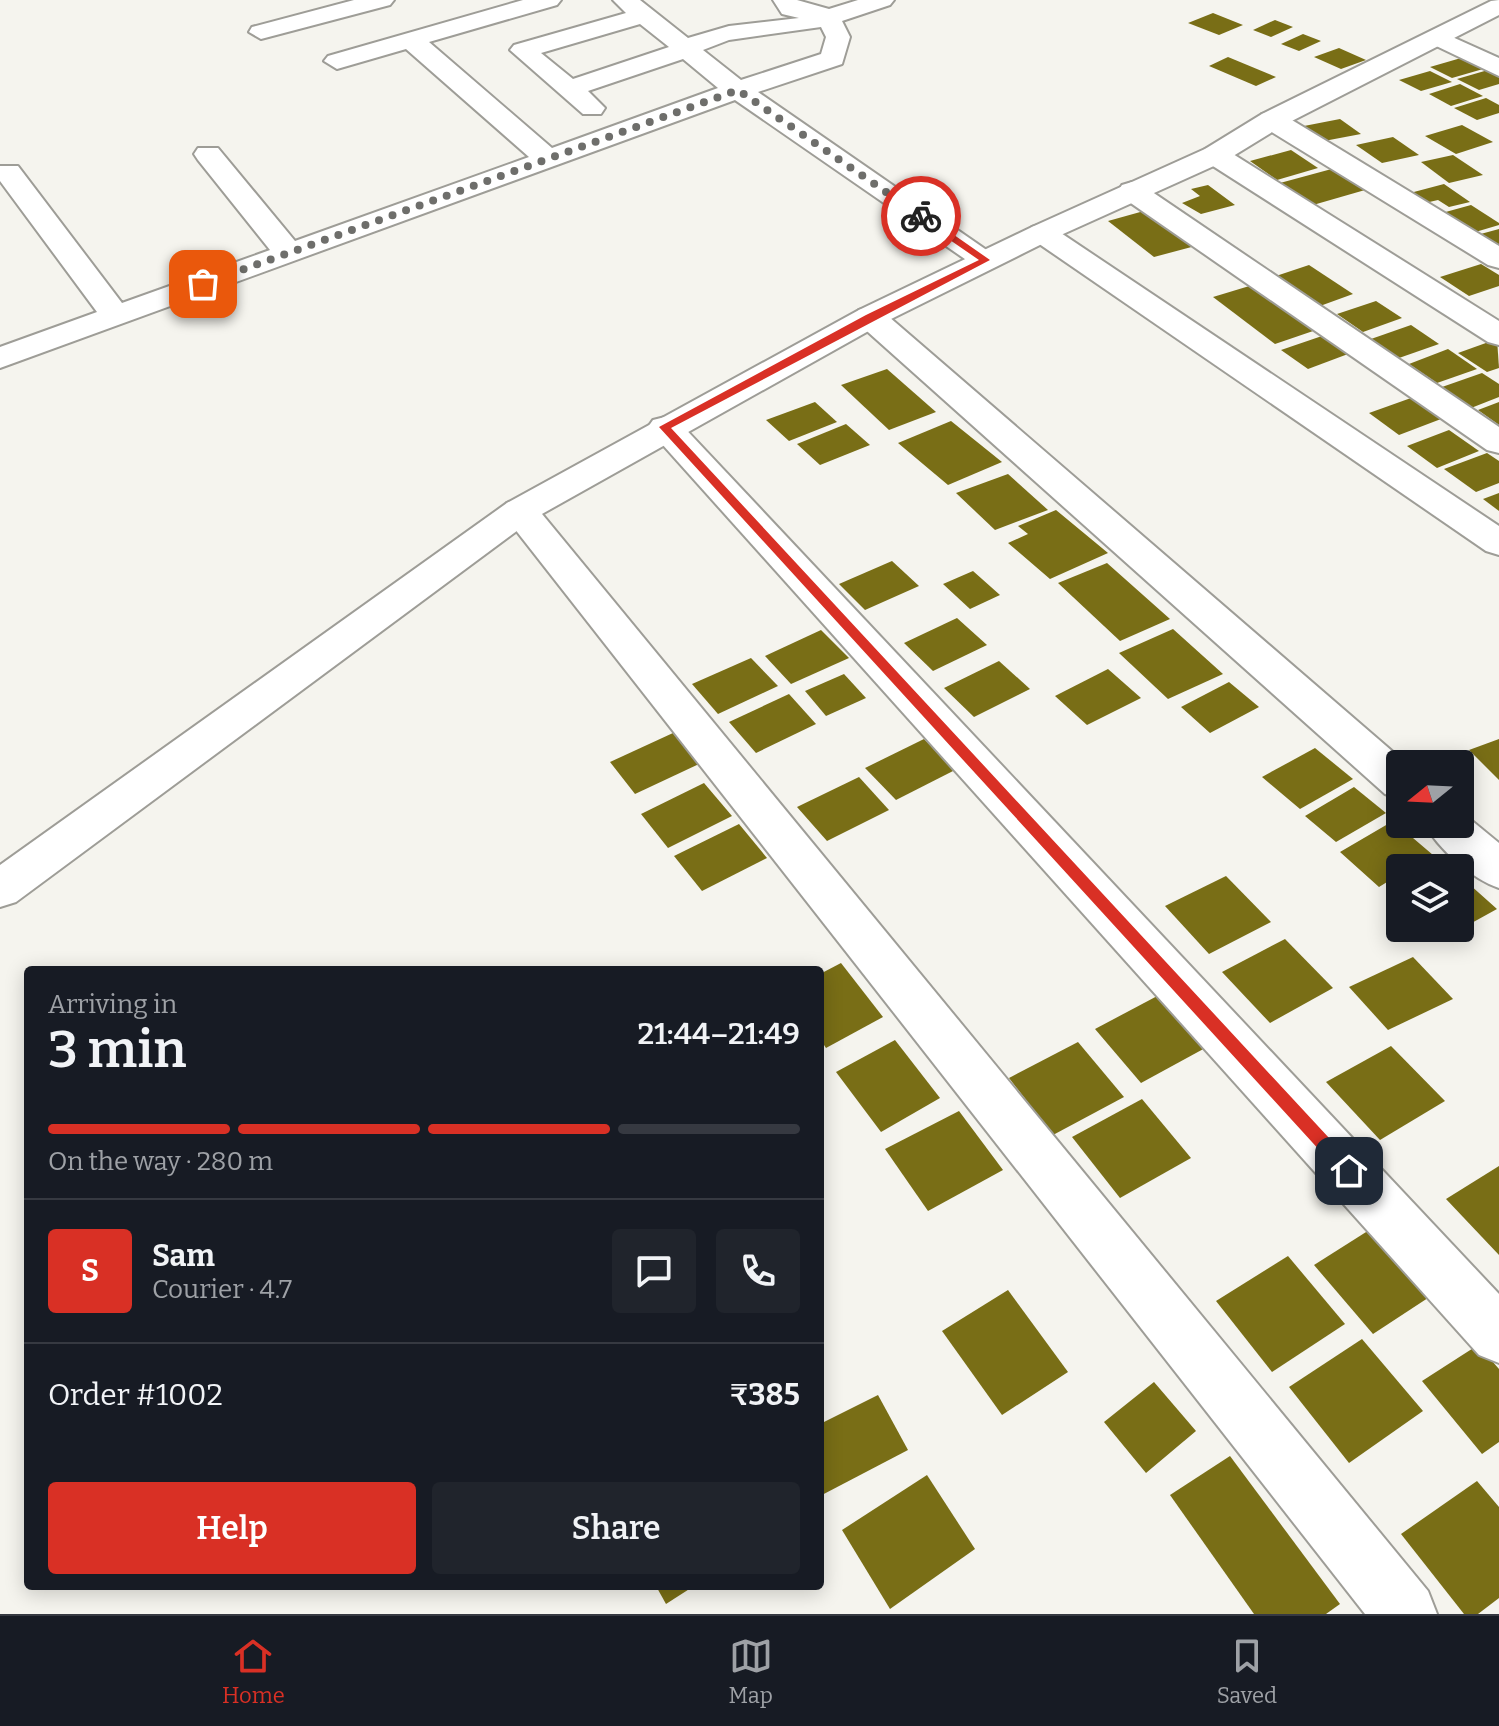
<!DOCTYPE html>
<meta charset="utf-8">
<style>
:root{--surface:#171b24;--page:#20242c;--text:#f1f3f6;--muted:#9ea1a6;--line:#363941;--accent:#d93025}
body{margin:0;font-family:Bitter,serif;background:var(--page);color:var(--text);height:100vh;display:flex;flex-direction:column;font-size:30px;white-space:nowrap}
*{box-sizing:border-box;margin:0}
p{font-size:26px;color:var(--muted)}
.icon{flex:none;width:44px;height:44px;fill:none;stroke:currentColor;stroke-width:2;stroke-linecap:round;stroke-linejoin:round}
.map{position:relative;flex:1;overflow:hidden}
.details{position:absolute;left:24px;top:966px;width:800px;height:624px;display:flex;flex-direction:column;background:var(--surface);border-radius:8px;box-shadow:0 4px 20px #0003}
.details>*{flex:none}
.needle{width:52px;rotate:252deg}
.fabs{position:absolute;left:1386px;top:750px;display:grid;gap:16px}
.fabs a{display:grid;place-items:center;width:88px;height:88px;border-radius:8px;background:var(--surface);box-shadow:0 4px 20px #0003;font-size:40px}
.pin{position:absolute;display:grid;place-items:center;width:68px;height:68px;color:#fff;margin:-34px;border-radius:16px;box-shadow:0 4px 12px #0006}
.courier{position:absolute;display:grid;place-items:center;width:80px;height:80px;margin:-40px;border:6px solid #d93025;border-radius:50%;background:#fff;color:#222;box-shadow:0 2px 10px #0007}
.summary em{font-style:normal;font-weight:600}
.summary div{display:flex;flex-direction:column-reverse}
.summary{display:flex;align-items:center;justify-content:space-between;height:136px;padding:0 24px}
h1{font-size:52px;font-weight:600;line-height:60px}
.bar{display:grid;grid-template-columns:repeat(4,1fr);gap:12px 8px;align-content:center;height:96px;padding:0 24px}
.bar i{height:10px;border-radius:6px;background:var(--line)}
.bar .selected{background:var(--accent)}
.bar p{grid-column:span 4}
.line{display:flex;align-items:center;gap:20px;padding:0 24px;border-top:2px solid var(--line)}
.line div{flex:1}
.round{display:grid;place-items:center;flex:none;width:84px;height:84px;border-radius:8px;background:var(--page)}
.action{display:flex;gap:16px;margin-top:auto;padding:16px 24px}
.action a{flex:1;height:92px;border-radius:8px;background:var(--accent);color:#fff;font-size:32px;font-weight:600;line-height:92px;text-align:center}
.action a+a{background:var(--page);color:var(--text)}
.tabs{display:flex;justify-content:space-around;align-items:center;height:112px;border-top:2px solid var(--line);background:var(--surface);font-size:22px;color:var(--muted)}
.tabs a{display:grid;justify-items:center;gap:4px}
.tabs .selected{color:var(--accent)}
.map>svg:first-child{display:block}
.building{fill:#796e16}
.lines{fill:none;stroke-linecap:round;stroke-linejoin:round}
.street-casing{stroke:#9e9d97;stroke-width:4}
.secondary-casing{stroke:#9e9d97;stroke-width:4}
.street{fill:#fff;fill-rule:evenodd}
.secondary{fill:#fff;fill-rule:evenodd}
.route{fill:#d93025}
.done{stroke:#6e6e6b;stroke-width:8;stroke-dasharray:0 14.4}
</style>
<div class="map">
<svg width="1499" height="1614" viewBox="0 0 1499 1614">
<rect width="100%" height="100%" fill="#f5f4ee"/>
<g class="building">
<polygon points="1213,13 1243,25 1219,35 1188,23"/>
<polygon points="1275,20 1293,27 1271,37 1253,30"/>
<polygon points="1303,34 1321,41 1299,51 1281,44"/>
<polygon points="1339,48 1366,60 1341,69 1314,57"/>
<polygon points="1228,57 1276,77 1256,86 1209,66"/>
<polygon points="1461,58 1483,69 1452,78 1430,67"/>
<polygon points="1488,70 1499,75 1499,84 1479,90 1457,79"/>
<polygon points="1430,71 1452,82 1421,91 1399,80"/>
<polygon points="1460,84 1483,96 1451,106 1429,94"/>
<polygon points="1486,98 1499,105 1499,113 1477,120 1454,108"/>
<polygon points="1340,119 1361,134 1324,141 1304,126"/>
<polygon points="1462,125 1493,142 1456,154 1425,136"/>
<polygon points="1393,137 1419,155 1382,163 1356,145"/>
<polygon points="1291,150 1318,168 1277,180 1250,161"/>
<polygon points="1453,155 1483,175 1449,183 1421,162"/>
<polygon points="1339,167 1372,188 1313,205 1280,183"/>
<polygon points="1444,184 1470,202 1449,207 1438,200 1425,203 1410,193"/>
<polygon points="1208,185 1235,205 1201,214 1182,203 1200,196 1191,189"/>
<polygon points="1471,205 1499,223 1499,225 1472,233 1442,213"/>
<polygon points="1151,209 1199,245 1154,257 1108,221"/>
<polygon points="1499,229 1499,247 1477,235"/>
<polygon points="1481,264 1499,275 1499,286 1469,296 1440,277"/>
<polygon points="1309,265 1353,294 1320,306 1276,276"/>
<polygon points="1256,284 1319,329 1275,344 1213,297"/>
<polygon points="1376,301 1402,318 1363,332 1337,314"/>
<polygon points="1411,325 1439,344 1399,358 1371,339"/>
<polygon points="1322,336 1348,354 1308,369 1281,350"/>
<polygon points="1497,339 1499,368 1487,372 1458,353"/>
<polygon points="1448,349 1477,369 1437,383 1409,364"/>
<polygon points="887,369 936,412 889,430 841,385"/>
<polygon points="1482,373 1499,384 1499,397 1471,408 1442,387"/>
<polygon points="1411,398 1441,419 1399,435 1369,413"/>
<polygon points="815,402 837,422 789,441 766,420"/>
<polygon points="1499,402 1499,425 1478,410"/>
<polygon points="951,421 1002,462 948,485 898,443"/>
<polygon points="846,424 870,445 820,465 797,444"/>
<polygon points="1449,430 1479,451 1437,468 1407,446"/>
<polygon points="1487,453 1499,461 1499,483 1476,492 1444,469"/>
<polygon points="1008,474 1048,510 995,530 956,493"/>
<polygon points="1499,493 1499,511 1483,499"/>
<polygon points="1056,510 1108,553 1050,579 1008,543 1028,534 1018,526"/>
<polygon points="892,561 919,586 865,610 839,584"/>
<polygon points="1107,563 1170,619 1120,641 1058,583"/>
<polygon points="973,571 1000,595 970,609 943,584"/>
<polygon points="957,618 987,645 933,671 904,643"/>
<polygon points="1173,629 1223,674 1168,699 1119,653"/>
<polygon points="821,630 849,658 791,684 765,656"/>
<polygon points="751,658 778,686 718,714 692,684"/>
<polygon points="999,661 1030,689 974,717 944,688"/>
<polygon points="1108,669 1141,698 1087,725 1055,696"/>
<polygon points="844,674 866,698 826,716 805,691"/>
<polygon points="1229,682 1259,707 1210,733 1181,707"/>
<polygon points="789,694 816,724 756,753 729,722"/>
<polygon points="673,733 699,764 635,794 610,762"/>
<polygon points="924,739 955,770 896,800 865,768"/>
<polygon points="1499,739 1499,780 1469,750"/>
<polygon points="1315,748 1353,779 1300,809 1262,777"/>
<polygon points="859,777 889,810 827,841 797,807"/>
<polygon points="704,783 732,816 668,848 641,814"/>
<polygon points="1354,787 1386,813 1336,842 1305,816"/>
<polygon points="1393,821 1433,855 1411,868 1400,868 1400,874 1379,887 1340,852"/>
<polygon points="739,824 767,858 702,891 674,856"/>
<polygon points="1226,876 1271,922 1209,954 1165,906"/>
<polygon points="1460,876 1497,909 1439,941 1425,928 1460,928"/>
<polygon points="1285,939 1333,988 1270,1023 1222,972"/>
<polygon points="1413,957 1453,999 1388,1030 1349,987"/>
<polygon points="841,963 883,1017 826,1048 820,1039 820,974"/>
<polygon points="1161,994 1207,1047 1141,1083 1095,1029"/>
<polygon points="895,1040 940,1098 881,1132 836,1072"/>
<polygon points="1078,1042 1124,1097 1053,1135 1009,1078"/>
<polygon points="1391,1046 1445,1101 1380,1140 1326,1082"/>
<polygon points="1142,1099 1191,1158 1120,1198 1072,1137"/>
<polygon points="959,1111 1003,1170 928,1211 885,1149"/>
<polygon points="1499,1166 1499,1255 1446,1199"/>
<polygon points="1374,1227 1434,1294 1373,1334 1314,1265"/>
<polygon points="1288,1256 1345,1324 1272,1372 1216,1301"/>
<polygon points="1008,1290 1068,1372 1002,1415 942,1331"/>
<polygon points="1362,1339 1423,1411 1349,1463 1289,1387"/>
<polygon points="1478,1345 1499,1369 1499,1442 1482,1454 1422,1381"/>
<polygon points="1154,1382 1196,1431 1146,1473 1104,1422"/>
<polygon points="878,1395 908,1450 820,1496 820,1424"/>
<polygon points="1230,1456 1340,1604 1326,1614 1254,1614 1170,1495"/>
<polygon points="927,1475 975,1549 890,1609 842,1530"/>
<polygon points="1477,1481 1499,1507 1499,1598 1478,1614 1464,1614 1401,1534"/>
<polygon points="656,1586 694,1586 666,1604"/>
</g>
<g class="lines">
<defs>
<g id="street">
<polygon points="354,0 394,0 390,5 261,39 249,32 252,27"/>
<path d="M523 0H561L557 5 429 42 552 148 718 88 683 59 588 91 605 108 601 114H583L510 50 514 45 626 13 613 0H640L688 38 729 26 799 18 782 14 773 0H797L829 9 858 0H894L890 5 842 21 850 37 842 64 758 92 1001 260 997 266H975L735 100 0 368V347L97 312 0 181V166H18L122 303 270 250 198 160 194 154 198 148H218L295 241 529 157 406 49 337 69 324 61 328 56ZM640 24 669 47 573 79 541 53ZM821 27 826 37 821 54 741 80 703 50 729 40Z"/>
<polygon points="1439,31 1499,58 1499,76 1430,43 1427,38"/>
<polygon points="1272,112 1282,114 1499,246 1499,268 1488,265 1262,126 1259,120 1262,114"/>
<polygon points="1215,147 1225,149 1499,321 1499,345 1488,342 1205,161 1201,155 1205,149"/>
<polygon points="1132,182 1142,185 1499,427 1499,453 1487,450 1122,197 1118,191 1122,185"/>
<polygon points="1042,224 1052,227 1499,526 1499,555 1486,551 1032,239 1027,233 1032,227"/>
<polygon points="870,307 881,310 1407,764 1400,764 1400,799 1385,794 859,324 854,317 859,310"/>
<polygon points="665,417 677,420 1499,1294 1499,1363 1479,1355 653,434 648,427 653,420"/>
<polygon points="520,499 533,503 1428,1591 1437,1614 1365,1614 507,519 502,511 507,503"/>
<path d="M1460 811 1499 843V888C1472 879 1438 849 1425 824H1460Z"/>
</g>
<polygon id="secondary" points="1499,0 1499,15 1282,126 1225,161 1052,239 881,324 533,519 16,902 0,907 0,865 507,503 859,310 1032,227 1205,149 1262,114 1491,1"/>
</defs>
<use href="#street" class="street-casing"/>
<use href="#secondary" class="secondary-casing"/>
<use href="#street" class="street"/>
<use href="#secondary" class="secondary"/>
</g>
<polygon class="route" points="918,214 924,214 990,260 671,428 1355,1166 1355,1176 1343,1176 659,427 866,315 979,260 918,218"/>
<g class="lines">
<polyline class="done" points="203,284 738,90 921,216"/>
</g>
</svg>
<div class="fabs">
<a><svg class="needle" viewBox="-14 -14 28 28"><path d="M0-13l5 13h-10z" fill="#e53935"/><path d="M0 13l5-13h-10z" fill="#9ea1a6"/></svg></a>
<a><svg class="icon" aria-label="layers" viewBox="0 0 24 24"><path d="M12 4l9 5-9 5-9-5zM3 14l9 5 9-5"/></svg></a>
</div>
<div class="pin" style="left:203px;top:284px;background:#ea580c"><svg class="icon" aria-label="bag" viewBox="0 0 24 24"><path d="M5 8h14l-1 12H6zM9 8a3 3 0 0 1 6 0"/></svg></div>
<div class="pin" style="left:1349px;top:1171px;background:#1f2937"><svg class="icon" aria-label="home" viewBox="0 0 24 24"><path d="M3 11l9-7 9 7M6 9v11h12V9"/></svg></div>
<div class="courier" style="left:921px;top:216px"><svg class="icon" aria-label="bike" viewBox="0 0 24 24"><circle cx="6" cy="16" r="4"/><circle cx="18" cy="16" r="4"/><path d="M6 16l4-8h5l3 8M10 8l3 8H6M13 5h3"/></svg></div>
<section class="details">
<div class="summary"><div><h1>3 min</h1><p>Arriving in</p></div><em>21:44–21:49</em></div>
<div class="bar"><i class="selected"></i><i class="selected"></i><i class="selected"></i><i></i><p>On the way · 280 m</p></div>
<div class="line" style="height:144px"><b class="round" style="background:var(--accent);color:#fff">S</b><div><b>Sam</b><p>Courier · 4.7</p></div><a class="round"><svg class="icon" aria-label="chat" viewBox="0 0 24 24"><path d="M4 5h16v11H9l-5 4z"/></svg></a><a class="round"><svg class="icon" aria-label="phone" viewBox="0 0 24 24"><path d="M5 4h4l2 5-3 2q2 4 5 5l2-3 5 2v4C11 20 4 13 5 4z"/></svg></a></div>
<div class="line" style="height:104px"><div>Order #1002</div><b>₹385</b></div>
<div class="action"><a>Help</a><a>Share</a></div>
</section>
</div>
<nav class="tabs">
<a class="selected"><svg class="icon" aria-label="home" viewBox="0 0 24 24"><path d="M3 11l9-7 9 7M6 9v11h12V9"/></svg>Home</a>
<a><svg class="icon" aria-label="map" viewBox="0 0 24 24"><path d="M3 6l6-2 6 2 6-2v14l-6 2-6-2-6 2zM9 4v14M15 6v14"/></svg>Map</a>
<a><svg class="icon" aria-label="saved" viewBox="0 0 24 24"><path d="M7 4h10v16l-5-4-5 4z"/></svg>Saved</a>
</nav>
